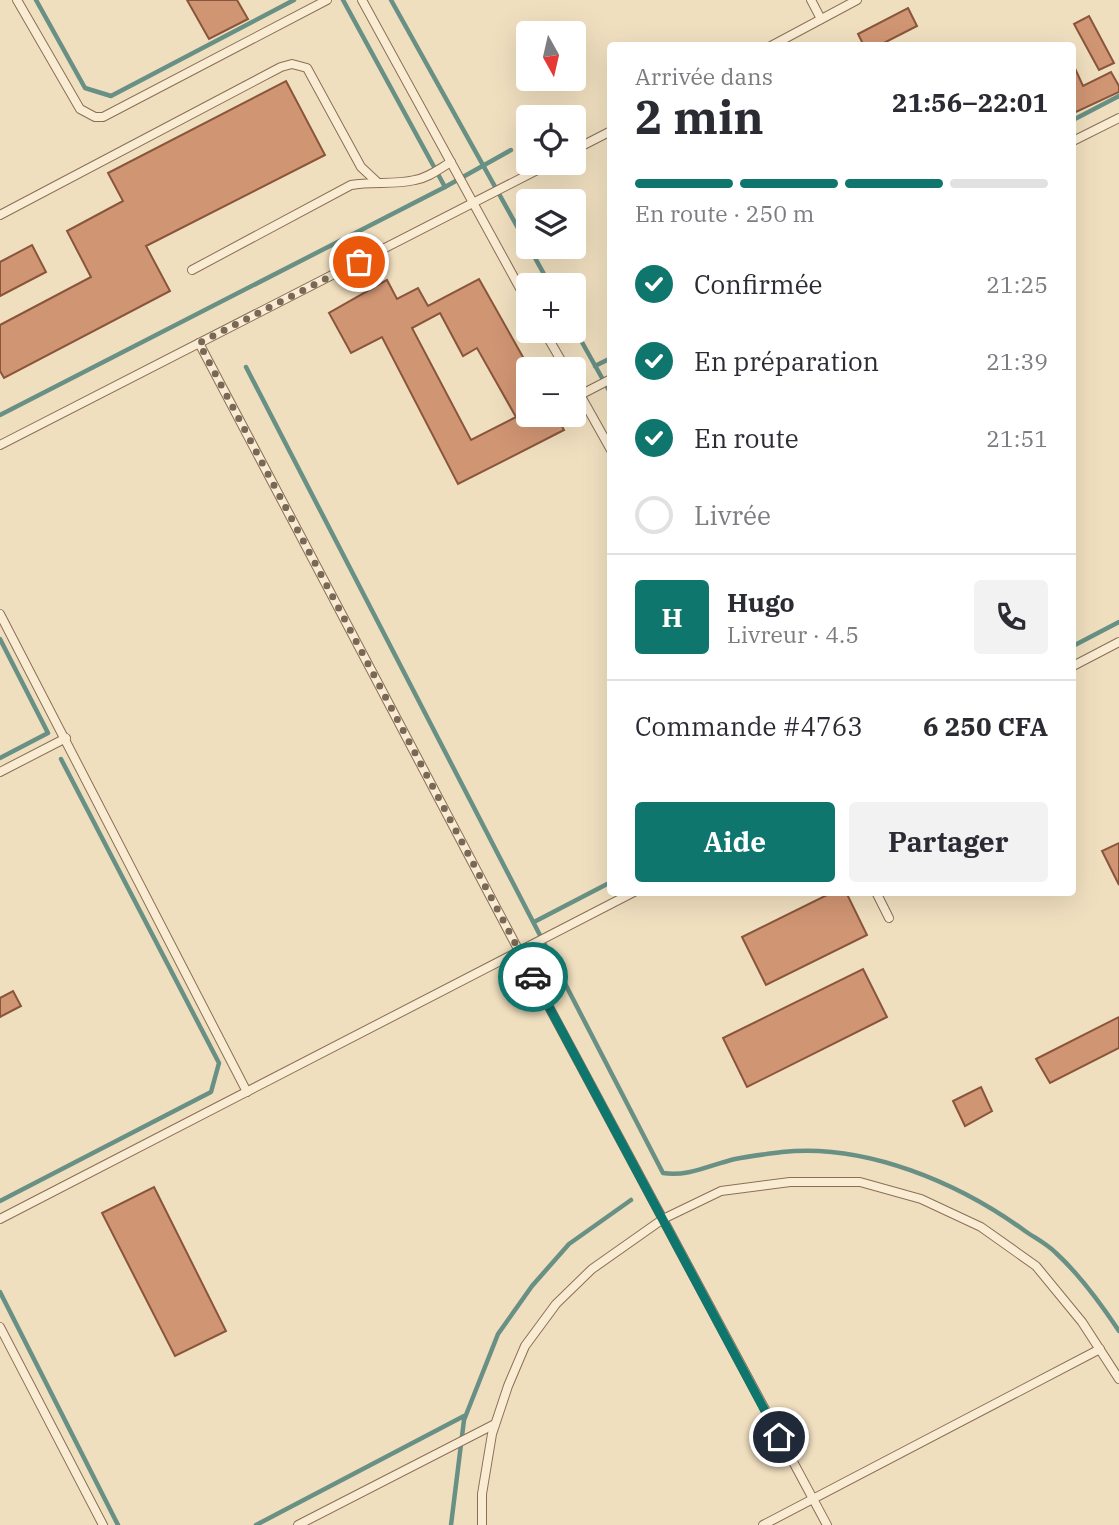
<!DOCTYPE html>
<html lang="fr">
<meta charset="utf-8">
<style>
:root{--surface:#fff;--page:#f2f2f3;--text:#2b2b33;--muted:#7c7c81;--line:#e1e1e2;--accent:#0f766e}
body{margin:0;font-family:"IBM Plex Serif",serif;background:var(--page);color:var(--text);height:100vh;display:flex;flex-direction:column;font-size:26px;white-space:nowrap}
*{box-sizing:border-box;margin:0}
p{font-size:23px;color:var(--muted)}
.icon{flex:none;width:38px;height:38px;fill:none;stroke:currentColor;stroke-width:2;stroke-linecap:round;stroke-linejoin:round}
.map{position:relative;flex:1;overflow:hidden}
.drawer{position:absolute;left:607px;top:42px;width:469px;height:854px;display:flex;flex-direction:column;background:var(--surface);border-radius:7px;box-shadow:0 7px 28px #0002}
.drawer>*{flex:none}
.needle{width:46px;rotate:172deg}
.buttons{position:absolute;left:516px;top:21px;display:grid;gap:14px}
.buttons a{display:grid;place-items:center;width:70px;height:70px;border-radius:7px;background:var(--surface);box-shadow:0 7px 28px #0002;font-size:35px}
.pin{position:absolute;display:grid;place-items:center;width:60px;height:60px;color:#fff;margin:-30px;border:4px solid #fff;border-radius:50%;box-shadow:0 2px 7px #0007}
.courier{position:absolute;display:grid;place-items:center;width:70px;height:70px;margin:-35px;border:5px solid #0f766e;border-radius:50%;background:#fff;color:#222;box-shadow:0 2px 9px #0007}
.overview em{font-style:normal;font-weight:700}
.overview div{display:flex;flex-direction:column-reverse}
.overview{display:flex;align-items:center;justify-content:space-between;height:119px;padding:0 28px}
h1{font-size:46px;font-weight:700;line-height:52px}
.bar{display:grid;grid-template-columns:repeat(4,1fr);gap:10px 7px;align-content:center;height:84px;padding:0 28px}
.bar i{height:9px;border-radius:5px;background:var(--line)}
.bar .on{background:var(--accent)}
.bar p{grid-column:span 4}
.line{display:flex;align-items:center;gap:18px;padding:0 28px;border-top:2px solid var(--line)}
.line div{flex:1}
.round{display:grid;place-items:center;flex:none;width:74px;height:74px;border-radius:7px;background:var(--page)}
ol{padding:0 28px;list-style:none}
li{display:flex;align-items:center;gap:21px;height:77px}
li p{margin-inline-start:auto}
li .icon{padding:7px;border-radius:50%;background:var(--accent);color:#fff;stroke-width:4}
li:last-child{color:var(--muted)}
li i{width:38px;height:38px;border:4px solid var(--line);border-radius:50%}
.cta{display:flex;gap:14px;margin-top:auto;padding:14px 28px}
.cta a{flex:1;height:80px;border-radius:7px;background:var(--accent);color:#fff;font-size:28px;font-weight:700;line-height:80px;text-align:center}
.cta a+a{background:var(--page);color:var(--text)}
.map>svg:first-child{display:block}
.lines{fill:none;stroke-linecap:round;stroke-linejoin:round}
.stream{stroke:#699084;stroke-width:4.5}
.building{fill:#d09573;stroke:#8a563b;stroke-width:2;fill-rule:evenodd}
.service-casing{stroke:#8a6f57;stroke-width:10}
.service{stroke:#faecd3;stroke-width:8}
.done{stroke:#786855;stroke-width:7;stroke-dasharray:0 12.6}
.route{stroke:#0f766e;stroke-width:9}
</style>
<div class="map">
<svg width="1119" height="1525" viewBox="0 0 1119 1525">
<rect width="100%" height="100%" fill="#f0dfbf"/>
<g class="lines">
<g class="stream">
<polyline points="36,0 85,88 111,96 294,0"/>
<polyline points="343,0 445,187"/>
<polyline points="391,0 528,246"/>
<polyline points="1073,120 1119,96"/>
<polyline points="529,247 550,285"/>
<polyline points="574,328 611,394"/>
<polyline points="595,366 611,358"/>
<path d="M246 367 663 1173C688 1177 710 1165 735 1159 750 1156 767 1154 782 1152 866 1143 959 1183 1025 1231 1035 1238 1047 1244 1056 1253 1080 1275 1101 1304 1119 1331"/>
<polyline points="0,415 445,187 511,150"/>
<polyline points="0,639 48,733 0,758"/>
<polyline points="1073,646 1119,622"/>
<polyline points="534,922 611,882"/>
<polyline points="0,1201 211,1092 219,1063 61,759"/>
<polyline points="0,1292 118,1525"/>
<polyline points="256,1525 464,1416"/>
<polyline points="451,1525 464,1420 498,1334 532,1286 569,1244 631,1200"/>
</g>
</g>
<g class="building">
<polygon points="187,0 237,0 248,19 209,39"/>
<polygon points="908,8 917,26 878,46 864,46 858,34"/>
<polygon points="1089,16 1114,63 1099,70 1074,24"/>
<polygon points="1073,64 1083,86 1111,72 1119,86 1119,92 1076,112 1073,106"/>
<polygon points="286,81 325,155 146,246 170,291 4,378 0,371 0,325 91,277 67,231 123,201 108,173"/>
<polygon points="32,245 46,272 0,296 0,262"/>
<path d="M479 279 528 366V415H556L564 430 458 484 382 337 351 353 329 313 387 280 397 299 418 288 428 306ZM440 313 463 356 477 348 516 417 471 440 412 328Z"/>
<polygon points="1119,843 1119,885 1102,851"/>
<polygon points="833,892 846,892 867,935 766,985 742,937"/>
<polygon points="863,969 887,1017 747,1087 723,1038"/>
<polygon points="13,991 21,1006 0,1017 0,998"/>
<polygon points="1119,1017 1119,1048 1050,1083 1036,1059"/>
<polygon points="981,1087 992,1111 965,1126 953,1101"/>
<polygon points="154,1187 226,1331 175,1356 102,1213"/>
</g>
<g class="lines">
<defs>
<g id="service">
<polyline points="17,0 80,109 95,117 103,117 327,0"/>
<polyline points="362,0 528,303"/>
<polyline points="811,0 821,19"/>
<polyline points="771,46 857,0"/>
<polyline points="1073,141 1119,118"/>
<polyline points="574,150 611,131"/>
<polyline points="0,215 281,67 292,64 307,68 361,167 377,182"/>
<path d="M192 270 351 185C372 181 394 185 415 180 428 178 439 169 451 162"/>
<polyline points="544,331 566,369"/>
<polyline points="199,343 519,951 827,1525"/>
<polyline points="574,384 611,450"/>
<polyline points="580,395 611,379"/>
<polyline points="0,445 551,163"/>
<polyline points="0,614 247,1092"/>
<polyline points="1073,666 1119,642"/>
<polyline points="0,772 66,738"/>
<polyline points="876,892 889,918"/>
<polyline points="0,1219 634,892"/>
<polyline points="0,1327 103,1525"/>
<polyline points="298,1525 495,1424"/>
<polyline points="482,1525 482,1494 492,1434 508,1386 525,1346 556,1304 592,1269 663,1219 721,1191 790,1182 860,1182 921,1199 981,1227 1036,1266 1082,1322 1119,1379"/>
<polyline points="763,1525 1100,1349"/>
</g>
</defs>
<use href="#service" class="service-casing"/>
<use href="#service" class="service"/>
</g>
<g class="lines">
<polyline class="done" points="359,262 199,343 533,977"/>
<polyline class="route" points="533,977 779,1437"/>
</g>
</svg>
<div class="buttons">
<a><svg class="needle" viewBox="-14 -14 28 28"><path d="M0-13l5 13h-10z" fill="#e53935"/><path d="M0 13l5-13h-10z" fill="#7c7c81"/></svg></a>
<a><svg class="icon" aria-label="locate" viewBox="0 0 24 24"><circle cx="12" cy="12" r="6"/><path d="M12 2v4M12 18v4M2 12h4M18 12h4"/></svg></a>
<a><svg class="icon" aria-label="layers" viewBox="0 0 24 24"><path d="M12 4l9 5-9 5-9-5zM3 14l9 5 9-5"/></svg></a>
<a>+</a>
<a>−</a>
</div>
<div class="pin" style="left:359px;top:262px;background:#ea580c"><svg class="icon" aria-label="bag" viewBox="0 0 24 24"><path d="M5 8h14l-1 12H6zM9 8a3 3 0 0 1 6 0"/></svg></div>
<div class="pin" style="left:779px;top:1437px;background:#1f2937"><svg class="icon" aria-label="home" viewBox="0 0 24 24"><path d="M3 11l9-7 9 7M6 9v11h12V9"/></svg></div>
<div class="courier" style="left:533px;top:977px"><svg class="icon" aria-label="car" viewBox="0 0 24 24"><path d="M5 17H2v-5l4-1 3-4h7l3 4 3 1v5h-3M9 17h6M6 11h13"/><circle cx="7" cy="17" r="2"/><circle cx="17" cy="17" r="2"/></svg></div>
<section class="drawer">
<div class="overview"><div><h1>2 min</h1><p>Arrivée dans</p></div><em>21:56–22:01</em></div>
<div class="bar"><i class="on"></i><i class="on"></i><i class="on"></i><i></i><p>En route · 250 m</p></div>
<ol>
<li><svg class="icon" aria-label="check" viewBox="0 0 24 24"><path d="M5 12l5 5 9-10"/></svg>Confirmée<p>21:25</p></li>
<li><svg class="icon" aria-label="check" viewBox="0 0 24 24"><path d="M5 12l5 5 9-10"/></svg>En préparation<p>21:39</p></li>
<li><svg class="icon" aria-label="check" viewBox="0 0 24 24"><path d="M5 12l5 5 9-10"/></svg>En route<p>21:51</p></li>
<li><i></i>Livrée</li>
</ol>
<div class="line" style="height:126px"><b class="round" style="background:var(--accent);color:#fff">H</b><div><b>Hugo</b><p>Livreur · 4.5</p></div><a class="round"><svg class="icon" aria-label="phone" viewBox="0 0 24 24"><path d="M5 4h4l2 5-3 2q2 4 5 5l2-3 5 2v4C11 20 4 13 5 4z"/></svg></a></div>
<div class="line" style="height:91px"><div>Commande #4763</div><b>6 250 CFA</b></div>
<div class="cta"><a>Aide</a><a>Partager</a></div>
</section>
</div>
